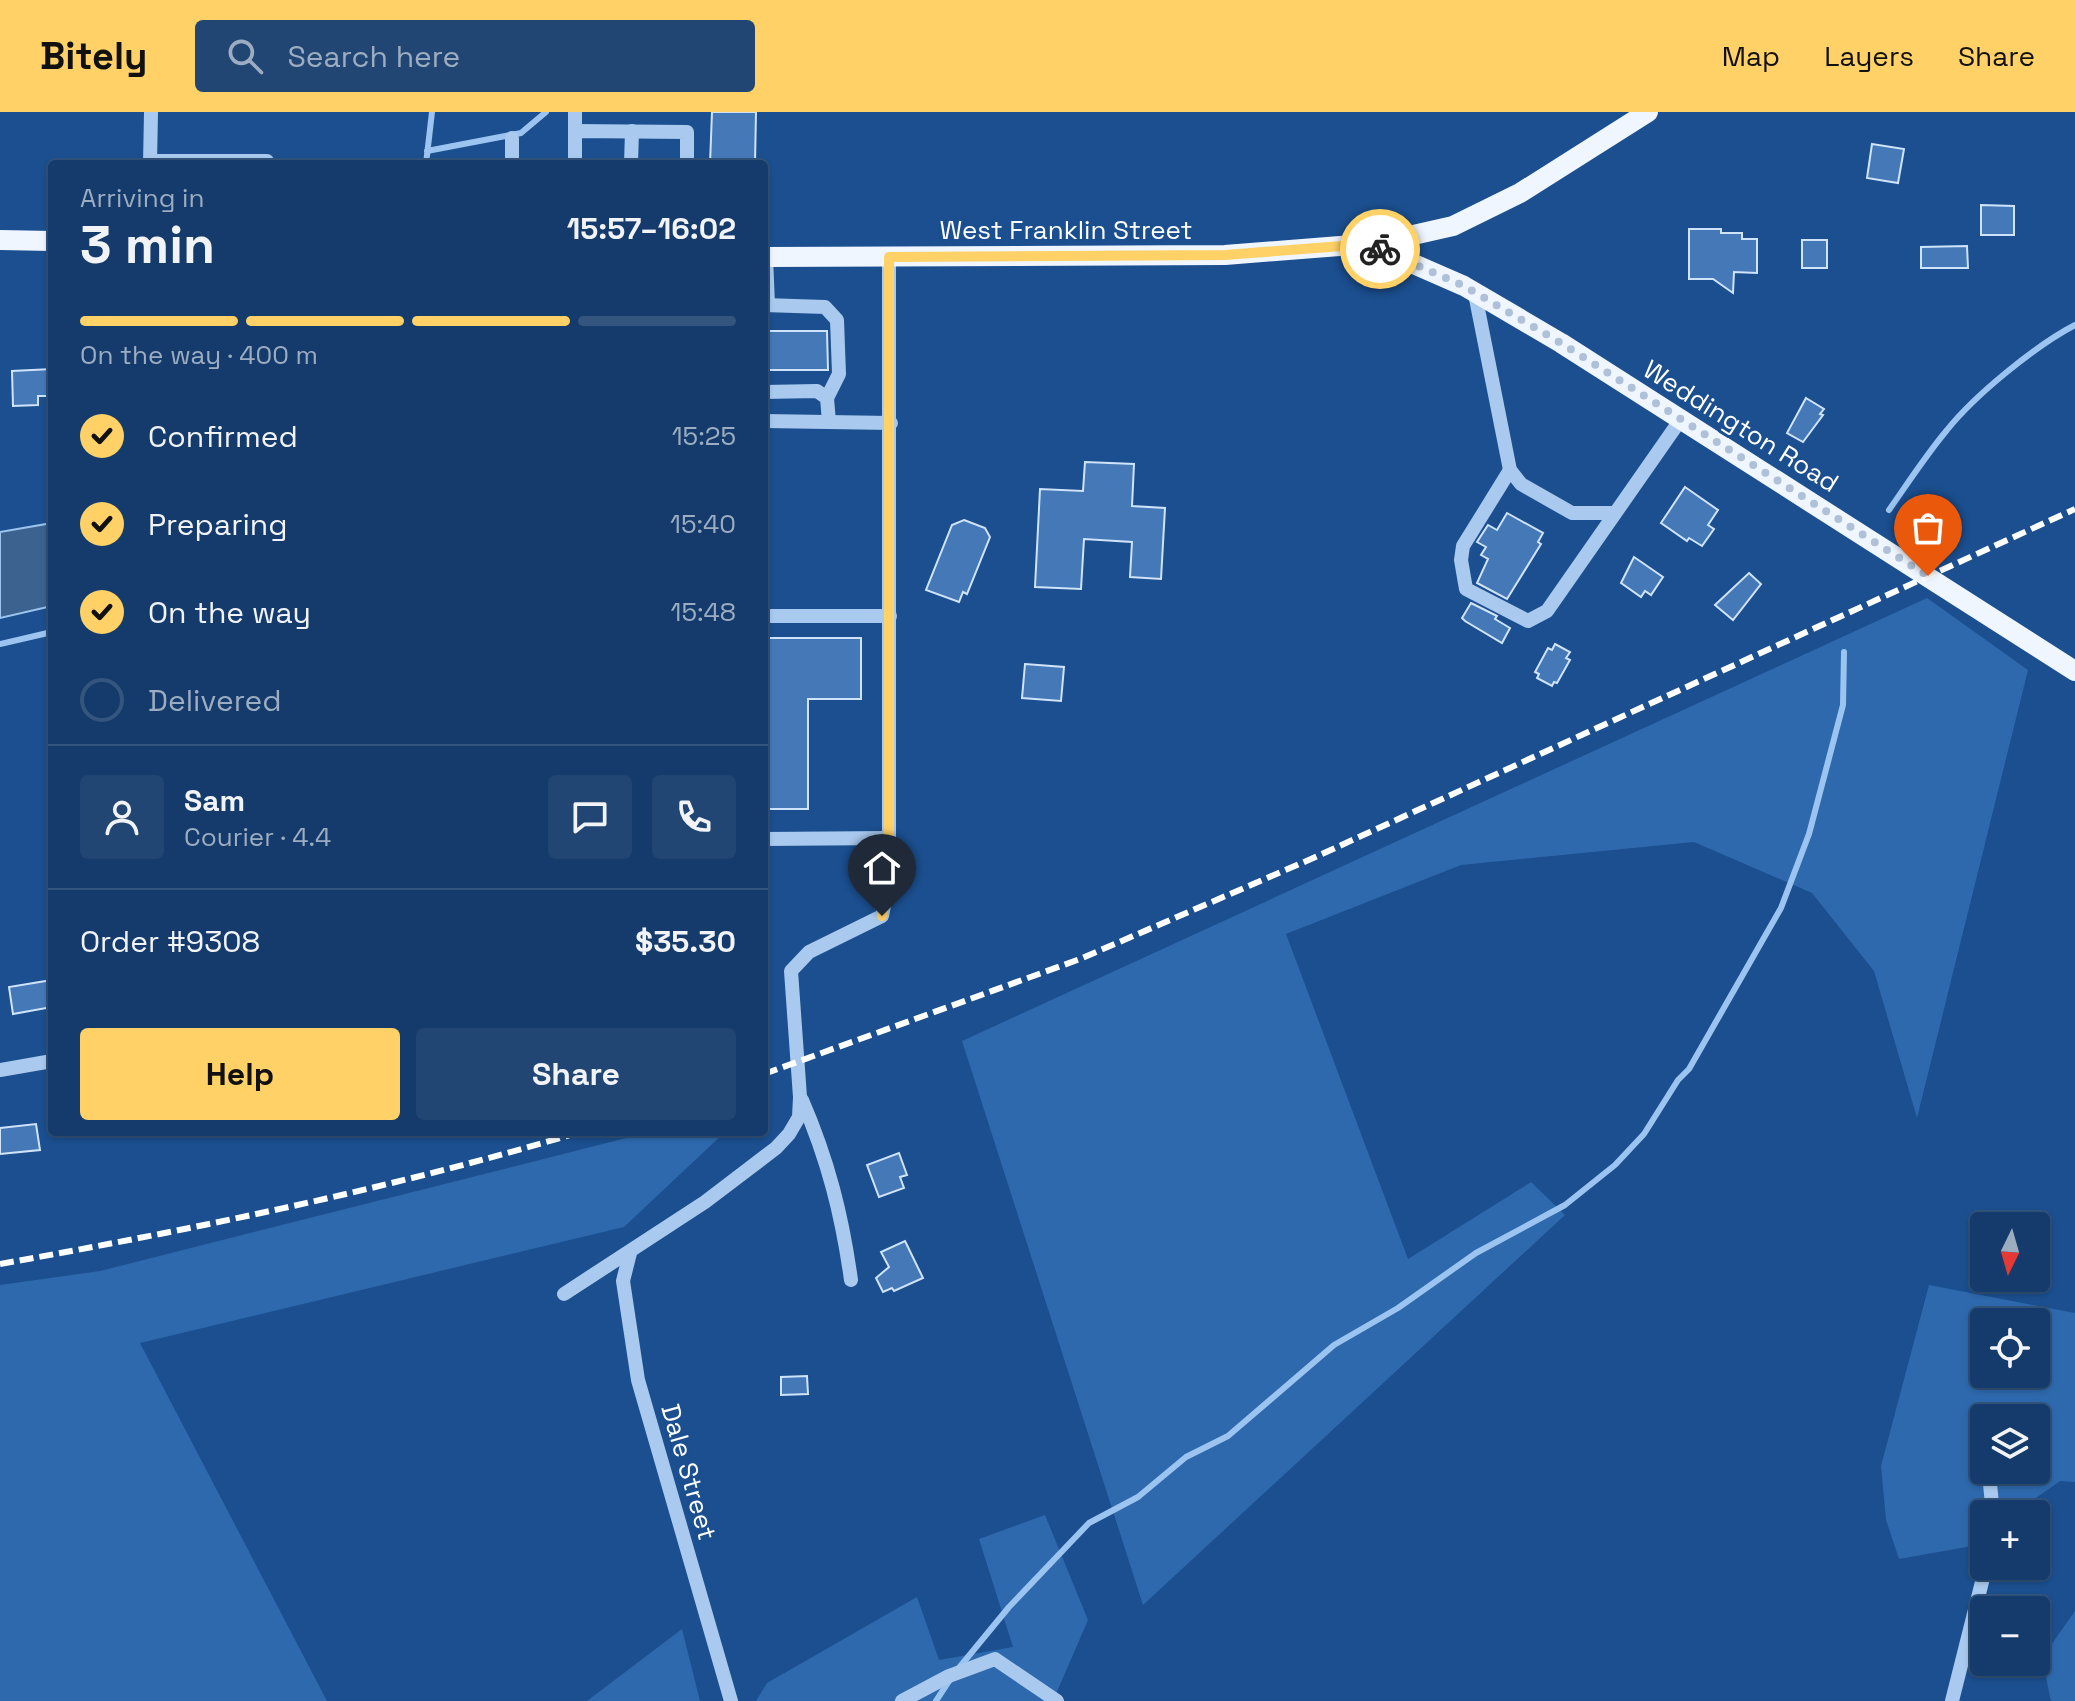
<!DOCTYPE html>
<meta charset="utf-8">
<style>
:root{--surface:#143b6b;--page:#214673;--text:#f1f3f6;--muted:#9dadc1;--line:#33557e;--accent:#ffd166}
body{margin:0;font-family:"Space Grotesk",sans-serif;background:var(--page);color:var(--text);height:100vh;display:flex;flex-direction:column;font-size:30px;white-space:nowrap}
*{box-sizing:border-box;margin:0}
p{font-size:26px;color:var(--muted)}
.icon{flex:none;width:44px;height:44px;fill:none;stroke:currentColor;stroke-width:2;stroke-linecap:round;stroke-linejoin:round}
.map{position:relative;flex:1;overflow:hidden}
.panel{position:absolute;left:48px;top:48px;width:720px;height:976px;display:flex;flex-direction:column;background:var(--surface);border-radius:8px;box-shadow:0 2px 6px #0004,0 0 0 2px var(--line)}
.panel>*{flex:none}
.needle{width:52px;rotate:185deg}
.controls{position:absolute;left:1970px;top:1100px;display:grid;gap:16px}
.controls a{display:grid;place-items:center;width:80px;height:80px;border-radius:8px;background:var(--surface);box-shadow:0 2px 6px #0004,0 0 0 2px var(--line);font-size:40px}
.pin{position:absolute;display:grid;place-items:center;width:68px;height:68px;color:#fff;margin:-82px -34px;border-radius:50% 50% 50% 0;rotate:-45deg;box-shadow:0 0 8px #0007}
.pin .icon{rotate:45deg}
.courier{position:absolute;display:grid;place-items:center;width:80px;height:80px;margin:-40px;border:6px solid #ffd166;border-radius:50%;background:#fff;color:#222;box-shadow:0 2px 10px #0007}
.headline em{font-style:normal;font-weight:800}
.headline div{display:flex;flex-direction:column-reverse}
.headline{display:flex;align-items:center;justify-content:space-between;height:136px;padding:0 32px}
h1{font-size:52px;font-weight:800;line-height:60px}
.bar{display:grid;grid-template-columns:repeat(4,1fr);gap:12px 8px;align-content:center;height:96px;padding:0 32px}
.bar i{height:10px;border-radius:6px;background:var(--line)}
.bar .current{background:var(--accent)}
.bar p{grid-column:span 4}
.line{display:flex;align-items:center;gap:20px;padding:0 32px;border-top:2px solid var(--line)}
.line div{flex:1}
.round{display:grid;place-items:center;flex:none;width:84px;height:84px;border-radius:8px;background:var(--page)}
ol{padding:0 32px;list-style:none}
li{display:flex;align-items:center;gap:24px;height:88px}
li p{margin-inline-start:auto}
li .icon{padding:8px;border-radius:50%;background:var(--accent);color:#111;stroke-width:4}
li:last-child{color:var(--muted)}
li i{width:44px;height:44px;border:4px solid var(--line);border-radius:50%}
.button{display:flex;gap:16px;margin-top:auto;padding:16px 32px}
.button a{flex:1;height:92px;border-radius:8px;background:var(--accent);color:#111;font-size:32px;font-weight:800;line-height:92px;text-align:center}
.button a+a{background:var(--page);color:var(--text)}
header{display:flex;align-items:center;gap:48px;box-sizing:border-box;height:112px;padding:0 40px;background:var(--accent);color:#111}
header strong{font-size:38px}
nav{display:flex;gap:44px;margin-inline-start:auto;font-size:28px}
.search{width:560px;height:72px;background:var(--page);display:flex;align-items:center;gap:20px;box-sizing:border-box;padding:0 28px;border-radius:8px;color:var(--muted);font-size:30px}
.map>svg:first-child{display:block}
.green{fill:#2e69ad;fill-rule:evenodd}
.water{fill:#3c6290;stroke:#9cc4f0;stroke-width:2}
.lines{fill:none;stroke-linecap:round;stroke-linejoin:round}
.stream{stroke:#9cc4f0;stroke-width:6}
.building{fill:#4478b7;stroke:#cfe3fa;stroke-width:2}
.minor{stroke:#a9c9ee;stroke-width:14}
.major{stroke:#f0f6ff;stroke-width:20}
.rail{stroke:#fff;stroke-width:6;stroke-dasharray:14 6;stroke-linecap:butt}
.done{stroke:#afc1d8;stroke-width:8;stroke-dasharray:0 14.4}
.route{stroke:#ffd166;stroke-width:10}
.labels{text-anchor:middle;stroke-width:6;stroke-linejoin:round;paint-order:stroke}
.street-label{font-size:26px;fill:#fff;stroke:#1b4f8f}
</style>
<header>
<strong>Bitely</strong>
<div class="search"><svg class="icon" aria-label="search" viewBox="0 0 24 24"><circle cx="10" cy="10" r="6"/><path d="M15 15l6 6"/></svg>Search here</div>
<nav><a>Map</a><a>Layers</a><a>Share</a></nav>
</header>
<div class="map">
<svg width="2075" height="1589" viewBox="0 0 2075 1589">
<rect width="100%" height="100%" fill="#1b4f8f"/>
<g class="green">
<polygon points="1927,486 2028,558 1917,1006 1874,859 1812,781 1694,730 1461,753 1286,822 1408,1147 1531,1070 1565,1103 1143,1493 962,929"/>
<polygon points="650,1020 725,1020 624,1115 140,1231 327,1589 0,1589 0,1173 100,1159"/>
<path d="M1929 1173 2075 1201V1370L2060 1369 2013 1402H1984V1425L1972 1434 1899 1447 1886 1408 1881 1354ZM1984 1210H2036V1262H1984ZM1984 1306H2036V1358H1984Z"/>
<polygon points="1045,1403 1088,1508 1053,1589 756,1589 767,1571 917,1485 939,1548 1013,1535 979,1427"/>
<polygon points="2075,1499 2075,1589 2051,1589 2042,1546"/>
<polygon points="682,1517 700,1589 587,1589"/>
</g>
<polygon class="water" points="52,411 52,494 0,506 0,420"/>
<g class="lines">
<g class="stream">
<polyline points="427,39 521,21 546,0"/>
<polyline points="426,52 432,0"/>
<path d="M1889 398C1908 371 1926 343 1947 318 1975 283 2035 234 2075 213"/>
<polyline points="0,532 52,520"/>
<polyline points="958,1557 1009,1495 1089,1411 1138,1385 1186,1345 1228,1324 1334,1233 1398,1196 1476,1141 1565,1093 1615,1053 1644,1022 1678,968 1689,957 1781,796 1809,722 1843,593 1844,540"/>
<polyline points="936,1589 949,1569"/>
</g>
</g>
<g class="building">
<polygon points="712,0 756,0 755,52 710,52"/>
<polygon points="1872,32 1904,37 1898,71 1867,66"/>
<polygon points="1981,93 2014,94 2014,123 1981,123"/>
<polygon points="1689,117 1721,117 1721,121 1742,121 1742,127 1757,127 1757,161 1734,160 1733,181 1713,167 1689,167"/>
<rect x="1802" y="128" width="25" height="28"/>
<polygon points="1967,134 1968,156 1921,156 1921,135"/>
<polygon points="764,219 827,219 828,258 764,258"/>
<polygon points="52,257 52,284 38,284 38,293 13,294 12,259"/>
<polygon points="1806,286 1824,297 1820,302 1823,303 1803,330 1787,321"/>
<polygon points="1085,350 1134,352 1132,394 1165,396 1161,467 1130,465 1132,430 1084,427 1081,477 1035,475 1040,377 1083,379"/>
<polygon points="1685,375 1718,398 1708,413 1714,417 1702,434 1689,426 1687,429 1661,411"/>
<polygon points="1507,401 1543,421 1538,430 1541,432 1507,487 1477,471 1488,447 1481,443 1486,435 1477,430 1488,413 1497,418"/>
<polygon points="964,408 985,416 990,425 967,482 963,480 959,490 926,478 952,413"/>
<polygon points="1634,445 1663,465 1651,483 1645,479 1641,485 1621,471"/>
<polygon points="1749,461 1761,472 1733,508 1715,493"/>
<polygon points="1471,491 1497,504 1495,507 1510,516 1502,531 1465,509 1462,506"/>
<polygon points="764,526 861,526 861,587 808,587 808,697 764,697"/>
<polygon points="1555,532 1570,540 1566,546 1570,548 1557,571 1554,570 1552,574 1537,566 1539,562 1535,560 1548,536 1552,538"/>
<polygon points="1025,552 1064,555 1061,589 1022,586"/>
<polygon points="52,868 52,895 13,902 9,875"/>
<polygon points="36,1012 40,1038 0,1042 0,1016"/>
<polygon points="899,1041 907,1063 900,1065 904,1076 879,1085 867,1053"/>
<polygon points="905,1129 923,1166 894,1179 892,1176 883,1180 876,1166 889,1155 881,1140"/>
<polygon points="807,1264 808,1282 781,1283 781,1265"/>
</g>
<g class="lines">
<g class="minor">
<polyline points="575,19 575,0"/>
<polyline points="512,26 512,52"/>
<polyline points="150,49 267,49"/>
<polyline points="150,52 151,0"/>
<polyline points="575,52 575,19 687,20 687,52"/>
<polyline points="631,52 632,19"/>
<polyline points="766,145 768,193"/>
<polyline points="1475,182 1510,358 1521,372 1572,401 1613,401"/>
<polyline points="764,193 825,195 837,208 839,262 827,286"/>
<polyline points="764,280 817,279 827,286 829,310"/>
<polyline points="764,309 891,311"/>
<polyline points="1510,358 1463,434 1461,448 1466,477 1528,509 1547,499 1681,307"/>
<polyline points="764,504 890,504"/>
<polyline points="764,727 889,726"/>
<polyline points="0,958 52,949"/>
<path d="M802 988C828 1048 842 1103 851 1168"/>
<polyline points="630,1141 623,1169 638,1268 731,1589"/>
<polyline points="564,1182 705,1090 776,1036 789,1022 799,1005 800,985 791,859 809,840 882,804 889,769 889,145"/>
<polyline points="1989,1362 1993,1402"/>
<polyline points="902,1589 949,1564 995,1547 1057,1589"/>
<polyline points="1952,1589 1986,1454"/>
</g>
<g class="major">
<polyline points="0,128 52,129"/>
<polyline points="1368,132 1464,174 1561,231 2075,559"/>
<polyline points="764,145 1225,143 1378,131 1453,114 1520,81 1648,0"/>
</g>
<g class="rail">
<polyline points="764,962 1080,847 1311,747 2075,397"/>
<path d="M0 1152C195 1117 390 1077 580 1020"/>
</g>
</g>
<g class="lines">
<polyline class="done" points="1380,137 1464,174 1561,231 1928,464"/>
<polyline class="route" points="882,804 889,769 889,145 1225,143 1368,132 1380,137"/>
</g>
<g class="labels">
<g class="street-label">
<text x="1066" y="127">West Franklin Street</text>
<text transform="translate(1741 314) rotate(32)" y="9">Weddington Road</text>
<text transform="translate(689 1360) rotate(74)" y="9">Dale Street</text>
</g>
</g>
</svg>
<div class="controls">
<a><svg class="needle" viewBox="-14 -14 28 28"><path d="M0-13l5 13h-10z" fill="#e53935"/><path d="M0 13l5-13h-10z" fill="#9dadc1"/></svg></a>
<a><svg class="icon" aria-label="locate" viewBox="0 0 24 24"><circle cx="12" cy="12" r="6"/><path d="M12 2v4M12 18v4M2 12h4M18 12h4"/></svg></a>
<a><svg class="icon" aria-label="layers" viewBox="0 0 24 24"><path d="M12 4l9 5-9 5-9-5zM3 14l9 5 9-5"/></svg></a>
<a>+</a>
<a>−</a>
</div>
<div class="pin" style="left:1928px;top:464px;background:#ea580c"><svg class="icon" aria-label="bag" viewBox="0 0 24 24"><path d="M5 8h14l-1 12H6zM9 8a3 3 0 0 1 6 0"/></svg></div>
<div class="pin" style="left:882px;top:804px;background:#1f2937"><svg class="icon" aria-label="home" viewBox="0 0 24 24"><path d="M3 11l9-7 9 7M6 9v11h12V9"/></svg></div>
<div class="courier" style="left:1380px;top:137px"><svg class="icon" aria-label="bike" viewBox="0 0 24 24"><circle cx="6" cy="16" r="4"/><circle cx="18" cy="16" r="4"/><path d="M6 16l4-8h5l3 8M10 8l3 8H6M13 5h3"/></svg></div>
<section class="panel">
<div class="headline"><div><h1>3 min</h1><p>Arriving in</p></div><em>15:57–16:02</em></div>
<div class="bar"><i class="current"></i><i class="current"></i><i class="current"></i><i></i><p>On the way · 400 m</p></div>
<ol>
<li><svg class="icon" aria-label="check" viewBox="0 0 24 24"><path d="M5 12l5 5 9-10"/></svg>Confirmed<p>15:25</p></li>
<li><svg class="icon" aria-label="check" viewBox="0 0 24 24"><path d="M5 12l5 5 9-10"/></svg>Preparing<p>15:40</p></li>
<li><svg class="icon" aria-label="check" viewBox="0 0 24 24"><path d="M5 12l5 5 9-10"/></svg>On the way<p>15:48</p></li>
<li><i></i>Delivered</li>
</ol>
<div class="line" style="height:144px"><a class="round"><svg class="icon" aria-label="person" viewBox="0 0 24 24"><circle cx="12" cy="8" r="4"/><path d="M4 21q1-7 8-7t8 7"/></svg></a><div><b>Sam</b><p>Courier · 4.4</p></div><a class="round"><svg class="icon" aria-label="chat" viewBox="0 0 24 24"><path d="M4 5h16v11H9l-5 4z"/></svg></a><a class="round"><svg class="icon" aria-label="phone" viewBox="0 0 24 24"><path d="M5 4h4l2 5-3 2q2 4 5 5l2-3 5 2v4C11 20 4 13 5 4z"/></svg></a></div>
<div class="line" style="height:104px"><div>Order #9308</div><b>$35.30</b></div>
<div class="button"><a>Help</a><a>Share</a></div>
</section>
</div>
